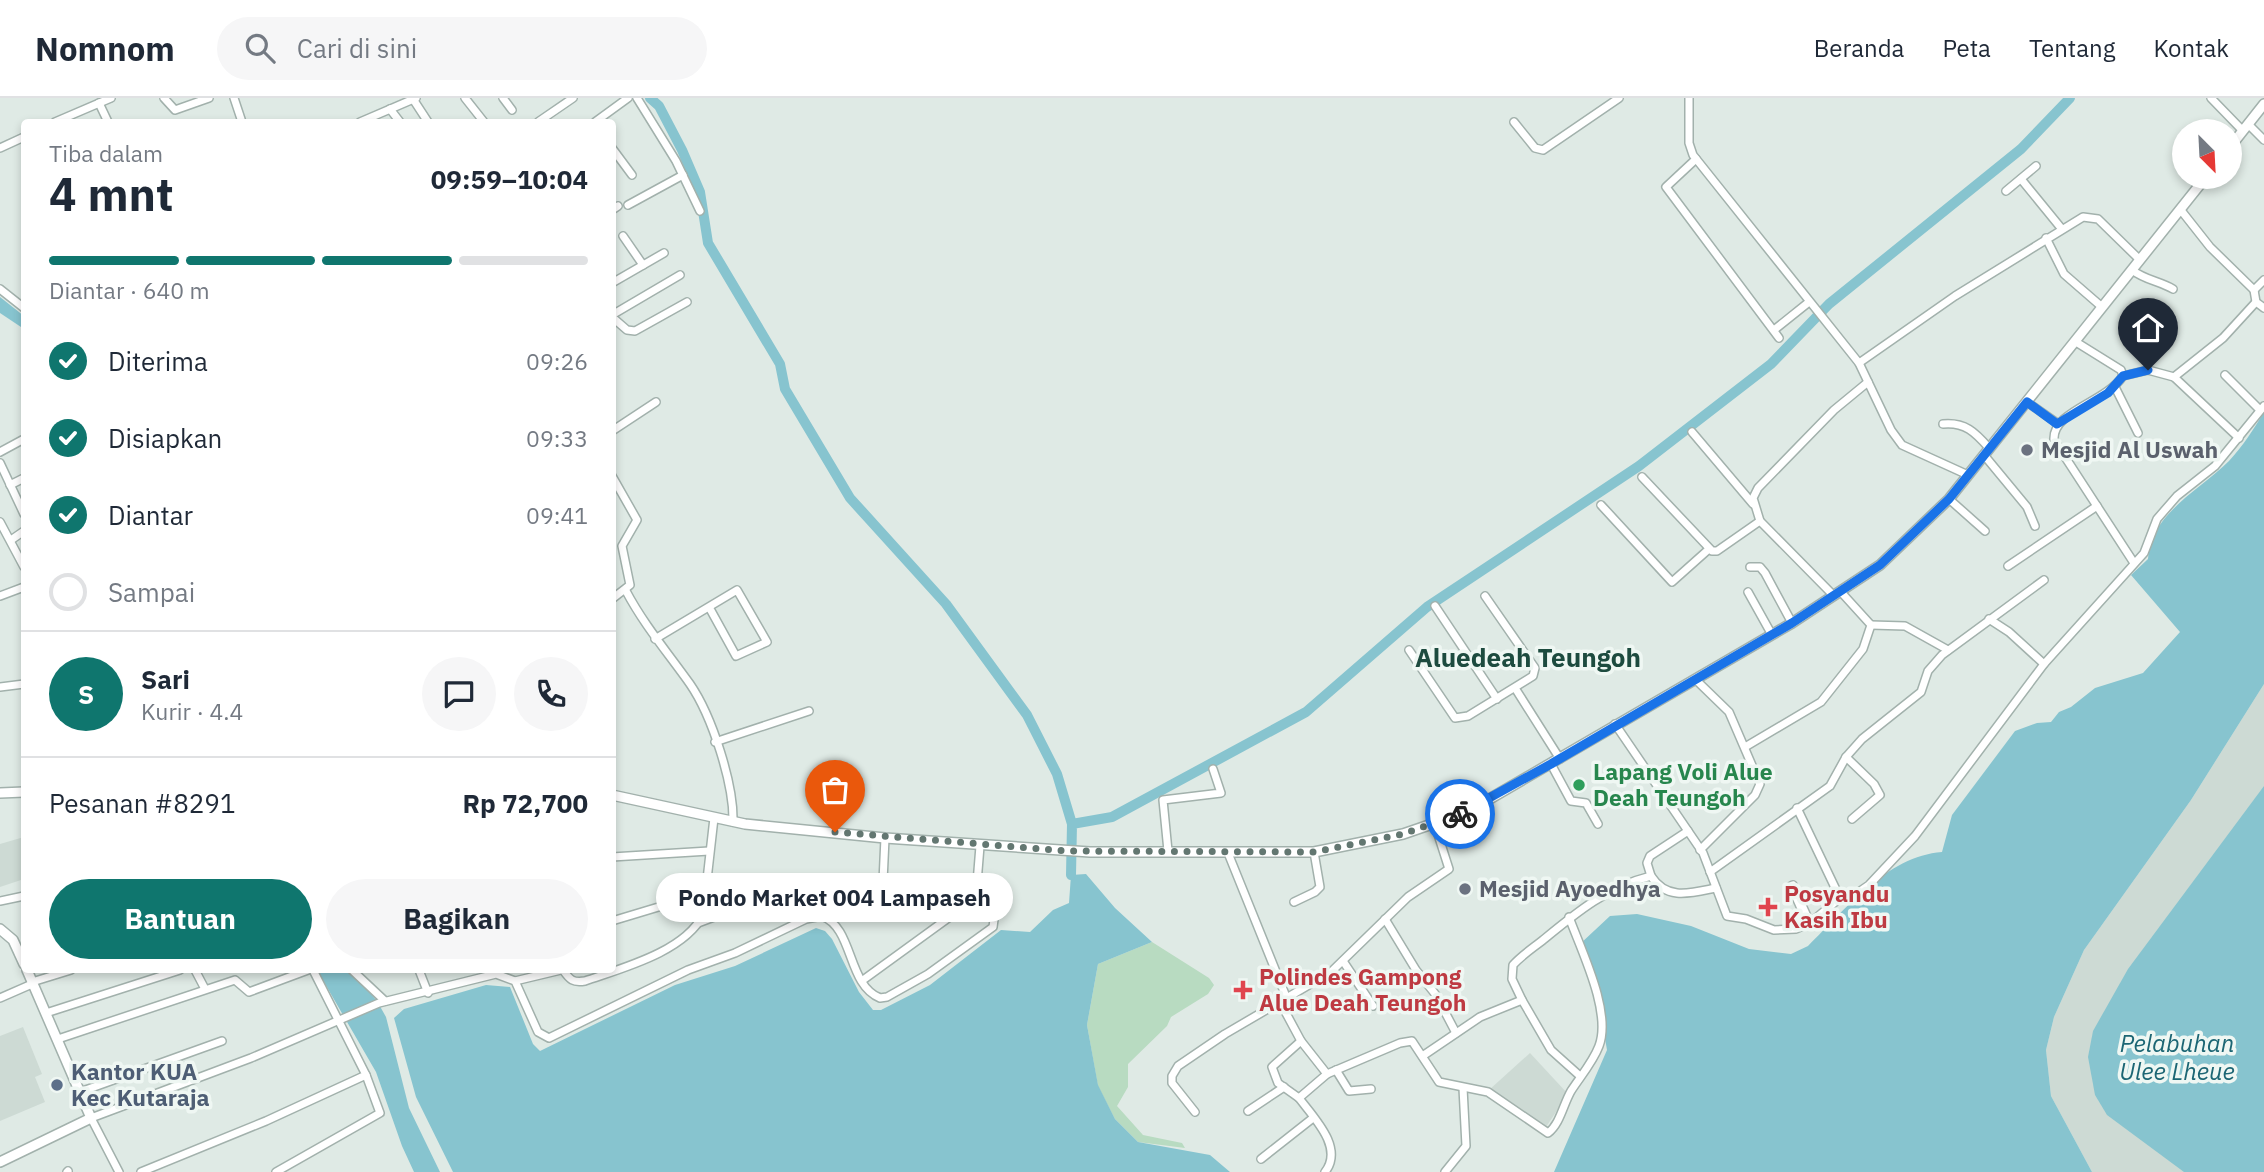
<!DOCTYPE html>
<html lang="id">
<meta charset="utf-8">
<style>
:root{--surface:#fff;--page:#f6f6f7;--text:#1f2937;--muted:#747a83;--line:#e0e1e3;--accent:#0f766e}
body{margin:0;font-family:"IBM Plex Sans",sans-serif;background:var(--page);color:var(--text);height:100vh;display:flex;flex-direction:column;font-size:26px;white-space:nowrap}
*{box-sizing:border-box;margin:0}
p{font-size:23px;color:var(--muted)}
.icon{flex:none;width:38px;height:38px;fill:none;stroke:currentColor;stroke-width:2;stroke-linecap:round;stroke-linejoin:round}
.map{position:relative;flex:1;overflow:hidden}
.side{position:absolute;left:21px;top:21px;width:595px;height:854px;display:flex;flex-direction:column;background:var(--surface);border-radius:7px;box-shadow:0 4px 10px #0003}
.side>*{flex:none}
.needle{width:46px;rotate:156deg}
.buttons{position:absolute;left:2172px;top:21px;display:grid;gap:14px}
.buttons a{display:grid;place-items:center;width:70px;height:70px;border-radius:50%;background:var(--surface);box-shadow:0 4px 10px #0003;font-size:35px}
.pin{position:absolute;display:grid;place-items:center;width:60px;height:60px;color:#fff;margin:-72px -30px;border-radius:50% 50% 50% 0;rotate:-45deg;box-shadow:0 0 7px #0007}
.pin .icon{rotate:45deg}
.courier{position:absolute;display:grid;place-items:center;width:70px;height:70px;margin:-35px;border:5px solid #1a73e8;border-radius:50%;background:#fff;color:#222;box-shadow:0 2px 9px #0007}
.bubble{position:absolute;height:49px;border-radius:24px;background:var(--surface);box-shadow:0 4px 10px #0003;font-size:23px;font-weight:800;line-height:49px;text-align:center}
.summary em{font-style:normal;font-weight:800}
.summary div{display:flex;flex-direction:column-reverse}
.summary{display:flex;align-items:center;justify-content:space-between;height:119px;padding:0 28px}
h1{font-size:46px;font-weight:800;line-height:52px}
.bar{display:grid;grid-template-columns:repeat(4,1fr);gap:10px 7px;align-content:center;height:84px;padding:0 28px}
.bar i{height:9px;border-radius:5px;background:var(--line)}
.bar .selected{background:var(--accent)}
.bar p{grid-column:span 4}
.line{display:flex;align-items:center;gap:18px;padding:0 28px;border-top:2px solid var(--line)}
.line div{flex:1}
.round{display:grid;place-items:center;flex:none;width:74px;height:74px;border-radius:37px;background:var(--page)}
ol{padding:0 28px;list-style:none}
li{display:flex;align-items:center;gap:21px;height:77px}
li p{margin-inline-start:auto}
li .icon{padding:7px;border-radius:50%;background:var(--accent);color:#fff;stroke-width:4}
li:last-child{color:var(--muted)}
li i{width:38px;height:38px;border:4px solid var(--line);border-radius:50%}
.action{display:flex;gap:14px;margin-top:auto;padding:14px 28px}
.action a{flex:1;height:80px;border-radius:42px;background:var(--accent);color:#fff;font-size:28px;font-weight:800;line-height:80px;text-align:center}
.action a+a{background:var(--page);color:var(--text)}
header{display:flex;align-items:center;gap:42px;box-sizing:border-box;height:98px;padding:0 35px;background:var(--surface);border-bottom:2px solid var(--line)}
header strong{font-size:33px}
nav{display:flex;gap:38px;margin-inline-start:auto;font-size:24px}
.search{width:490px;height:63px;background:var(--page);display:flex;align-items:center;gap:18px;box-sizing:border-box;padding:0 24px;border-radius:38px;color:var(--muted);font-size:26px}
.map>svg:first-child{display:block}
.built{fill:#cddad4}
.green{fill:#b8dbc1}
.water{fill:#87c4cf}
.lines{fill:none;stroke-linecap:round;stroke-linejoin:round}
.canal{stroke:#87c4cf;stroke-width:10}
.minor-casing{stroke:#a2b1ac;stroke-width:10}
.tertiary-casing{stroke:#a2b1ac;stroke-width:12}
.minor{stroke:#fff;stroke-width:7}
.tertiary{stroke:#fff;stroke-width:9}
.done{stroke:#637771;stroke-width:7;stroke-dasharray:0 12.6}
.route{stroke:#1a73e8;stroke-width:9}
.worship-dot{fill:#6b7280;stroke:#eff7f3;stroke-width:2.5}
.leisure-dot{fill:#2e9e5b;stroke:#eff7f3;stroke-width:2.5}
.health-dot{fill:#e0444e;stroke:#eff7f3;stroke-width:2.5}
.service-dot{fill:#5c6f8a;stroke:#eff7f3;stroke-width:2.5}
.labels{text-anchor:middle;stroke-width:7;stroke-linejoin:round;paint-order:stroke}
.worship-label{font-size:23px;font-weight:bold;fill:#5b616d;stroke:#eff7f3;text-anchor:start}
.leisure-label{font-size:23px;font-weight:bold;fill:#27864d;stroke:#eff7f3;text-anchor:start}
.health-label{font-size:23px;font-weight:bold;fill:#be3a42;stroke:#eff7f3;text-anchor:start}
.service-label{font-size:23px;font-weight:bold;fill:#4e5e75;stroke:#eff7f3;text-anchor:start}
.water-label{font-size:24px;font-style:italic;fill:#1c6674;stroke:#eff7f3}
.quarter-label{font-size:26px;font-weight:bold;fill:#1d4b3f;stroke:#eff7f3}
</style>
<header>
<strong>Nomnom</strong>
<div class="search"><svg class="icon" aria-label="search" viewBox="0 0 24 24"><circle cx="10" cy="10" r="6"/><path d="M15 15l6 6"/></svg>Cari di sini</div>
<nav><a>Beranda</a><a>Peta</a><a>Tentang</a><a>Kontak</a></nav>
</header>
<div class="map">
<svg width="2264" height="1074" viewBox="0 0 2264 1074">
<rect width="100%" height="100%" fill="#dfeae5"/>
<g class="built">
<polygon points="2264,586 2264,1074 2092,1074 2051,998 2046,952 2054,919 2084,852 2191,702"/>
<polygon points="24,739 24,781 0,789 0,746"/>
<polygon points="23,929 42,976 35,979 45,1004 0,1023 0,938"/>
<polygon points="1530,955 1568,996 1544,1032 1489,992"/>
</g>
<polygon class="green" points="1152,844 1209,880 1214,887 1208,896 1171,919 1167,928 1128,966 1128,989 1117,1008 1143,1037 1182,1045 1185,1050 1138,1044 1115,1021 1098,988 1087,927 1098,866"/>
<g class="water">
<polygon points="0,199 24,218 24,231 0,215"/>
<path d="M2264 314V586L2191 702 2084 852 2054 919 2046 952 2051 998 2092 1074H1554L1607 952 1597 894 1580 846 1610 818 1637 816 1691 828 1749 851 1791 856 1808 848C1845 812 1887 758 1942 754L1952 717 2015 633 2037 625 2051 624 2059 614 2071 609 2095 590 2143 575 2180 534 2131 477 2148 461C2150 416 2200 392 2229 363 2243 348 2253 332 2264 314Z"/>
<polygon points="2264,688 2264,1074 2184,1074 2107,1017 2095,997 2088,959 2093,933 2128,871"/>
<polygon points="1086,776 1115,810 1152,844 1098,866 1087,927 1098,987 1115,1021 1138,1044 1210,1057 1230,1074 453,1074 416,999 394,920 404,911 486,887 510,889 533,946 540,953 675,887 735,868 816,830 825,833 832,841 859,894 873,912 881,912 930,887 1001,832 1030,834 1053,812 1069,805 1071,777"/>
<polygon points="317,872 350,872 377,903 386,919 409,1010 440,1074 414,1074 402,1048 376,974"/>
</g>
<g class="lines">
<g class="canal">
<polyline points="650,0 659,8 682,52 700,94 708,145 780,266 785,291 850,400 946,506 1027,617 1057,676 1072,726"/>
<polyline points="1071,777 1072,726 1112,719 1306,614 1427,509 1639,368 1771,266 1829,206 2021,51 2070,0"/>
</g>
<defs>
<g id="minor">
<polyline points="164,0 175,12 209,0"/>
<polyline points="234,0 242,24"/>
<polyline points="465,0 484,24"/>
<polyline points="503,0 512,12"/>
<polyline points="637,0 676,63 700,113"/>
<polyline points="1689,0 1689,45 1693,57 1859,265 1891,332 1902,347 1968,377"/>
<polyline points="2211,0 2243,33"/>
<polyline points="413,1 428,24"/>
<polyline points="99,5 108,24"/>
<polyline points="390,11 400,24"/>
<polyline points="55,24 111,0"/>
<polyline points="360,24 416,0"/>
<polyline points="538,24 573,0"/>
<polyline points="595,24 628,0"/>
<polyline points="1514,24 1535,50 1543,52 1619,0"/>
<polyline points="2248,26 2264,42"/>
<polyline points="0,50 24,39"/>
<polyline points="612,50 632,77"/>
<polyline points="1696,61 1666,89 1779,240"/>
<polyline points="2021,81 2061,130"/>
<polyline points="2006,93 2036,68"/>
<polyline points="628,107 683,77"/>
<polyline points="2180,111 2210,149 2254,192 2256,204 2264,210"/>
<polyline points="612,112 618,108"/>
<polyline points="623,138 643,167"/>
<polyline points="2046,140 2064,176 2102,209"/>
<path d="M2132 172C2145 182 2159 183 2173 191"/>
<polyline points="612,185 664,155"/>
<polyline points="0,191 24,210"/>
<polyline points="2254,192 2264,182"/>
<polyline points="612,217 680,177"/>
<polyline points="612,219 627,232 635,233 687,204"/>
<polyline points="1774,232 1809,204"/>
<path d="M2076 244 2121 272 2123 278C2105 305 2052 313 2054 342L2134 465"/>
<polyline points="1859,265 1955,198 2083,119 2098,121 2139,161"/>
<polyline points="2225,277 2260,312"/>
<polyline points="2123,278 2148,272 2174,279 2239,340"/>
<polyline points="2174,279 2223,240 2256,204"/>
<polyline points="2115,289 2138,335"/>
<polyline points="2027,304 2057,325"/>
<path d="M1943 326C1965 324 1975 334 1989 350"/>
<polyline points="612,333 656,304"/>
<polyline points="1692,334 1753,406"/>
<polyline points="0,354 24,341"/>
<polyline points="1984,357 2027,409 2035,428"/>
<polyline points="0,365 24,416"/>
<polyline points="612,378 637,422 622,448 630,487 612,501"/>
<polyline points="1642,379 1712,453 1717,453 1760,423"/>
<polyline points="10,387 24,380"/>
<polyline points="1949,401 1985,433"/>
<polyline points="1601,407 1672,484 1709,451"/>
<polyline points="0,424 24,469"/>
<polyline points="11,442 24,433"/>
<polyline points="2008,468 2097,408"/>
<polyline points="1750,469 1760,469 1765,475 1792,525"/>
<path d="M626 493C644 527 668 555 690 586 712 618 734 686 733 724"/>
<polyline points="1748,494 1772,537"/>
<polyline points="0,498 24,489"/>
<polyline points="1834,498 1760,423 1753,400 1758,390 1834,312 1868,284"/>
<polyline points="1435,508 1497,601"/>
<polyline points="1989,521 2009,534 2044,566"/>
<polyline points="1871,527 1905,528 1948,552"/>
<polyline points="655,541 737,492 767,544 736,558 709,509"/>
<polyline points="1409,552 1455,620 1468,618 1533,578 1535,570 1485,498"/>
<polyline points="1695,581 1729,614 1760,686 1755,697 1700,752"/>
<polyline points="0,589 24,586"/>
<polyline points="1515,590 1560,661"/>
<polyline points="1615,626 1703,755 1727,818 1746,821 1774,832 1796,831 1810,825 1840,800 1846,796 1853,798 1869,787 1915,738 2044,566 2144,455 2157,421 2177,398 2215,368 2264,308"/>
<polyline points="715,644 809,613"/>
<polyline points="1745,649 1821,604 1863,551 1871,527 1841,494"/>
<polyline points="1846,659 1874,686 1880,697 1852,721"/>
<polyline points="1551,666 1571,703 1586,705 1598,726"/>
<polyline points="1797,710 1840,800"/>
<polyline points="1168,753 1163,702 1221,695 1213,671"/>
<polyline points="1228,755 1287,901"/>
<polyline points="612,759 709,753"/>
<polyline points="1710,774 1830,688 1846,659 1862,641 1921,594 1928,573 1942,557 2044,482"/>
<polyline points="1651,778 1647,765 1650,758 1688,733"/>
<polygon points="1793,787 1810,825 1808,826 1791,788"/>
<polyline points="0,803 24,798"/>
<polyline points="1294,804 1315,794 1320,789 1314,754"/>
<polyline points="882,805 885,740"/>
<polyline points="822,818 829,805 841,800 959,812"/>
<polyline points="1385,821 1416,872 1436,897 1456,935"/>
<polyline points="612,823 705,795"/>
<polyline points="698,825 762,801"/>
<polyline points="1343,863 1373,908"/>
<polyline points="195,872 205,891"/>
<polyline points="352,872 385,903"/>
<polyline points="419,872 428,895"/>
<path d="M563 872C570 882 573 885 585 883 622 870 684 854 703 817L714 720"/>
<polyline points="863,882 969,805 977,785 980,748"/>
<polyline points="515,883 561,872"/>
<polyline points="32,884 71,872"/>
<polyline points="0,900 32,886"/>
<polyline points="1522,902 1551,952 1580,978"/>
<path d="M1280 904 1301 943 1327 976 1400 945 1412 943 1439 984 1488 994 1548 1035C1560 1026 1563 1007 1571 993 1580 979 1593 964 1599 948 1612 914 1581 852 1569 819"/>
<polyline points="46,915 180,872"/>
<polyline points="58,941 235,882 249,894 308,872"/>
<path d="M1424 957 1480 919 1522 902 1512 881 1513 867C1522 857 1533 850 1543 842 1577 814 1607 789 1651 778 1667 803 1691 795 1716 790"/>
<polyline points="1336,972 1349,993 1371,991"/>
<polyline points="80,994 222,943"/>
<polyline points="1299,1000 1278,985 1272,969 1301,943"/>
<polyline points="1248,1013 1284,989"/>
<polyline points="1195,1014 1172,985 1172,978 1178,968 1225,936 1331,874 1408,799 1449,771 1434,724"/>
<polyline points="1261,1061 1313,1020"/>
<polyline points="67,1074 68,1073"/>
<path d="M119 1074 91 1020 251 960 379 905 496 876 515 883 538 934 549 940 688 872 735 855 806 821 822 818C854 830 847 887 880 900L887 899 928 876 993 829 995 814 977 785"/>
<polyline points="141,1074 266,1023 366,977 313,872"/>
<polyline points="276,1074 380,1015 366,977"/>
<path d="M1325 1074C1344 1050 1315 1021 1299 1000L1327 976"/>
<polyline points="1445,1074 1466,1048 1463,990"/>
</g>
<g id="tertiary">
<polyline points="2230,49 2264,6"/>
<polyline points="0,695 24,694"/>
<polyline points="612,697 745,726 885,740 1090,754 1314,754 1403,736 1467,714 1792,525 1880,467 1949,401 2206,79"/>
<polyline points="0,831 13,842 24,866"/>
<polyline points="0,1064 91,1020 27,872"/>
</g>
</defs>
<use href="#minor" class="minor-casing"/>
<use href="#tertiary" class="tertiary-casing"/>
<use href="#minor" class="minor"/>
<use href="#tertiary" class="tertiary"/>
</g>
<g class="lines">
<polyline class="done" points="835,734 1066,753 1314,754 1403,736 1460,716"/>
<polyline class="route" points="1460,716 1551,666 1792,525 1880,467 1949,401 2027,304 2057,326 2108,295 2123,278 2148,272"/>
</g>
<g class="worship-dot">
<circle cx="2027" cy="352" r="7"/>
<circle cx="1465" cy="791" r="7"/>
</g>
<circle class="leisure-dot" cx="1579" cy="687" r="7"/>
<g class="health-dot">
<path d="M1764.5 798.5h7v7h7v7h-7v7h-7v-7h-7v-7h7z"/>
<path d="M1239.5 881.5h7v7h7v7h-7v7h-7v-7h-7v-7h7z"/>
</g>
<circle class="service-dot" cx="57" cy="987" r="7"/>
<g class="labels">
<g class="worship-label">
<text x="2041" y="360">Mesjid Al Uswah</text>
<text x="1479" y="799">Mesjid Ayoedhya</text>
</g>
<g class="leisure-label">
<text x="1593" y="682">Lapang Voli Alue<tspan x="1593" dy="26">Deah Teungoh</tspan></text>
</g>
<g class="health-label">
<text x="1784" y="804">Posyandu<tspan x="1784" dy="26">Kasih Ibu</tspan></text>
<text x="1259" y="887">Polindes Gampong<tspan x="1259" dy="26">Alue Deah Teungoh</tspan></text>
</g>
<g class="service-label">
<text x="71" y="982">Kantor KUA<tspan x="71" dy="26">Kec Kutaraja</tspan></text>
</g>
<g class="water-label">
<text x="2177" y="954">Pelabuhan<tspan x="2177" dy="28">Ulee Lheue</tspan></text>
</g>
<g class="quarter-label">
<text x="1528" y="569">Aluedeah Teungoh</text>
</g>
</g>
</svg>
<div class="buttons">
<a><svg class="needle" viewBox="-14 -14 28 28"><path d="M0-13l5 13h-10z" fill="#e53935"/><path d="M0 13l5-13h-10z" fill="#747a83"/></svg></a>
</div>
<div class="pin" style="left:835px;top:734px;background:#ea580c"><svg class="icon" aria-label="bag" viewBox="0 0 24 24"><path d="M5 8h14l-1 12H6zM9 8a3 3 0 0 1 6 0"/></svg></div>
<div class="pin" style="left:2148px;top:272px;background:#1f2937"><svg class="icon" aria-label="home" viewBox="0 0 24 24"><path d="M3 11l9-7 9 7M6 9v11h12V9"/></svg></div>
<div class="courier" style="left:1460px;top:716px"><svg class="icon" aria-label="bike" viewBox="0 0 24 24"><circle cx="6" cy="16" r="4"/><circle cx="18" cy="16" r="4"/><path d="M6 16l4-8h5l3 8M10 8l3 8H6M13 5h3"/></svg></div>
<div class="bubble" style="left:656px;top:775px;width:357px">Pondo Market 004 Lampaseh</div>
<section class="side">
<div class="summary"><div><h1>4 mnt</h1><p>Tiba dalam</p></div><em>09:59–10:04</em></div>
<div class="bar"><i class="selected"></i><i class="selected"></i><i class="selected"></i><i></i><p>Diantar · 640 m</p></div>
<ol>
<li><svg class="icon" aria-label="check" viewBox="0 0 24 24"><path d="M5 12l5 5 9-10"/></svg>Diterima<p>09:26</p></li>
<li><svg class="icon" aria-label="check" viewBox="0 0 24 24"><path d="M5 12l5 5 9-10"/></svg>Disiapkan<p>09:33</p></li>
<li><svg class="icon" aria-label="check" viewBox="0 0 24 24"><path d="M5 12l5 5 9-10"/></svg>Diantar<p>09:41</p></li>
<li><i></i>Sampai</li>
</ol>
<div class="line" style="height:126px"><b class="round" style="background:var(--accent);color:#fff">S</b><div><b>Sari</b><p>Kurir · 4.4</p></div><a class="round"><svg class="icon" aria-label="chat" viewBox="0 0 24 24"><path d="M4 5h16v11H9l-5 4z"/></svg></a><a class="round"><svg class="icon" aria-label="phone" viewBox="0 0 24 24"><path d="M5 4h4l2 5-3 2q2 4 5 5l2-3 5 2v4C11 20 4 13 5 4z"/></svg></a></div>
<div class="line" style="height:91px"><div>Pesanan #8291</div><b>Rp 72,700</b></div>
<div class="action"><a>Bantuan</a><a>Bagikan</a></div>
</section>
</div>
